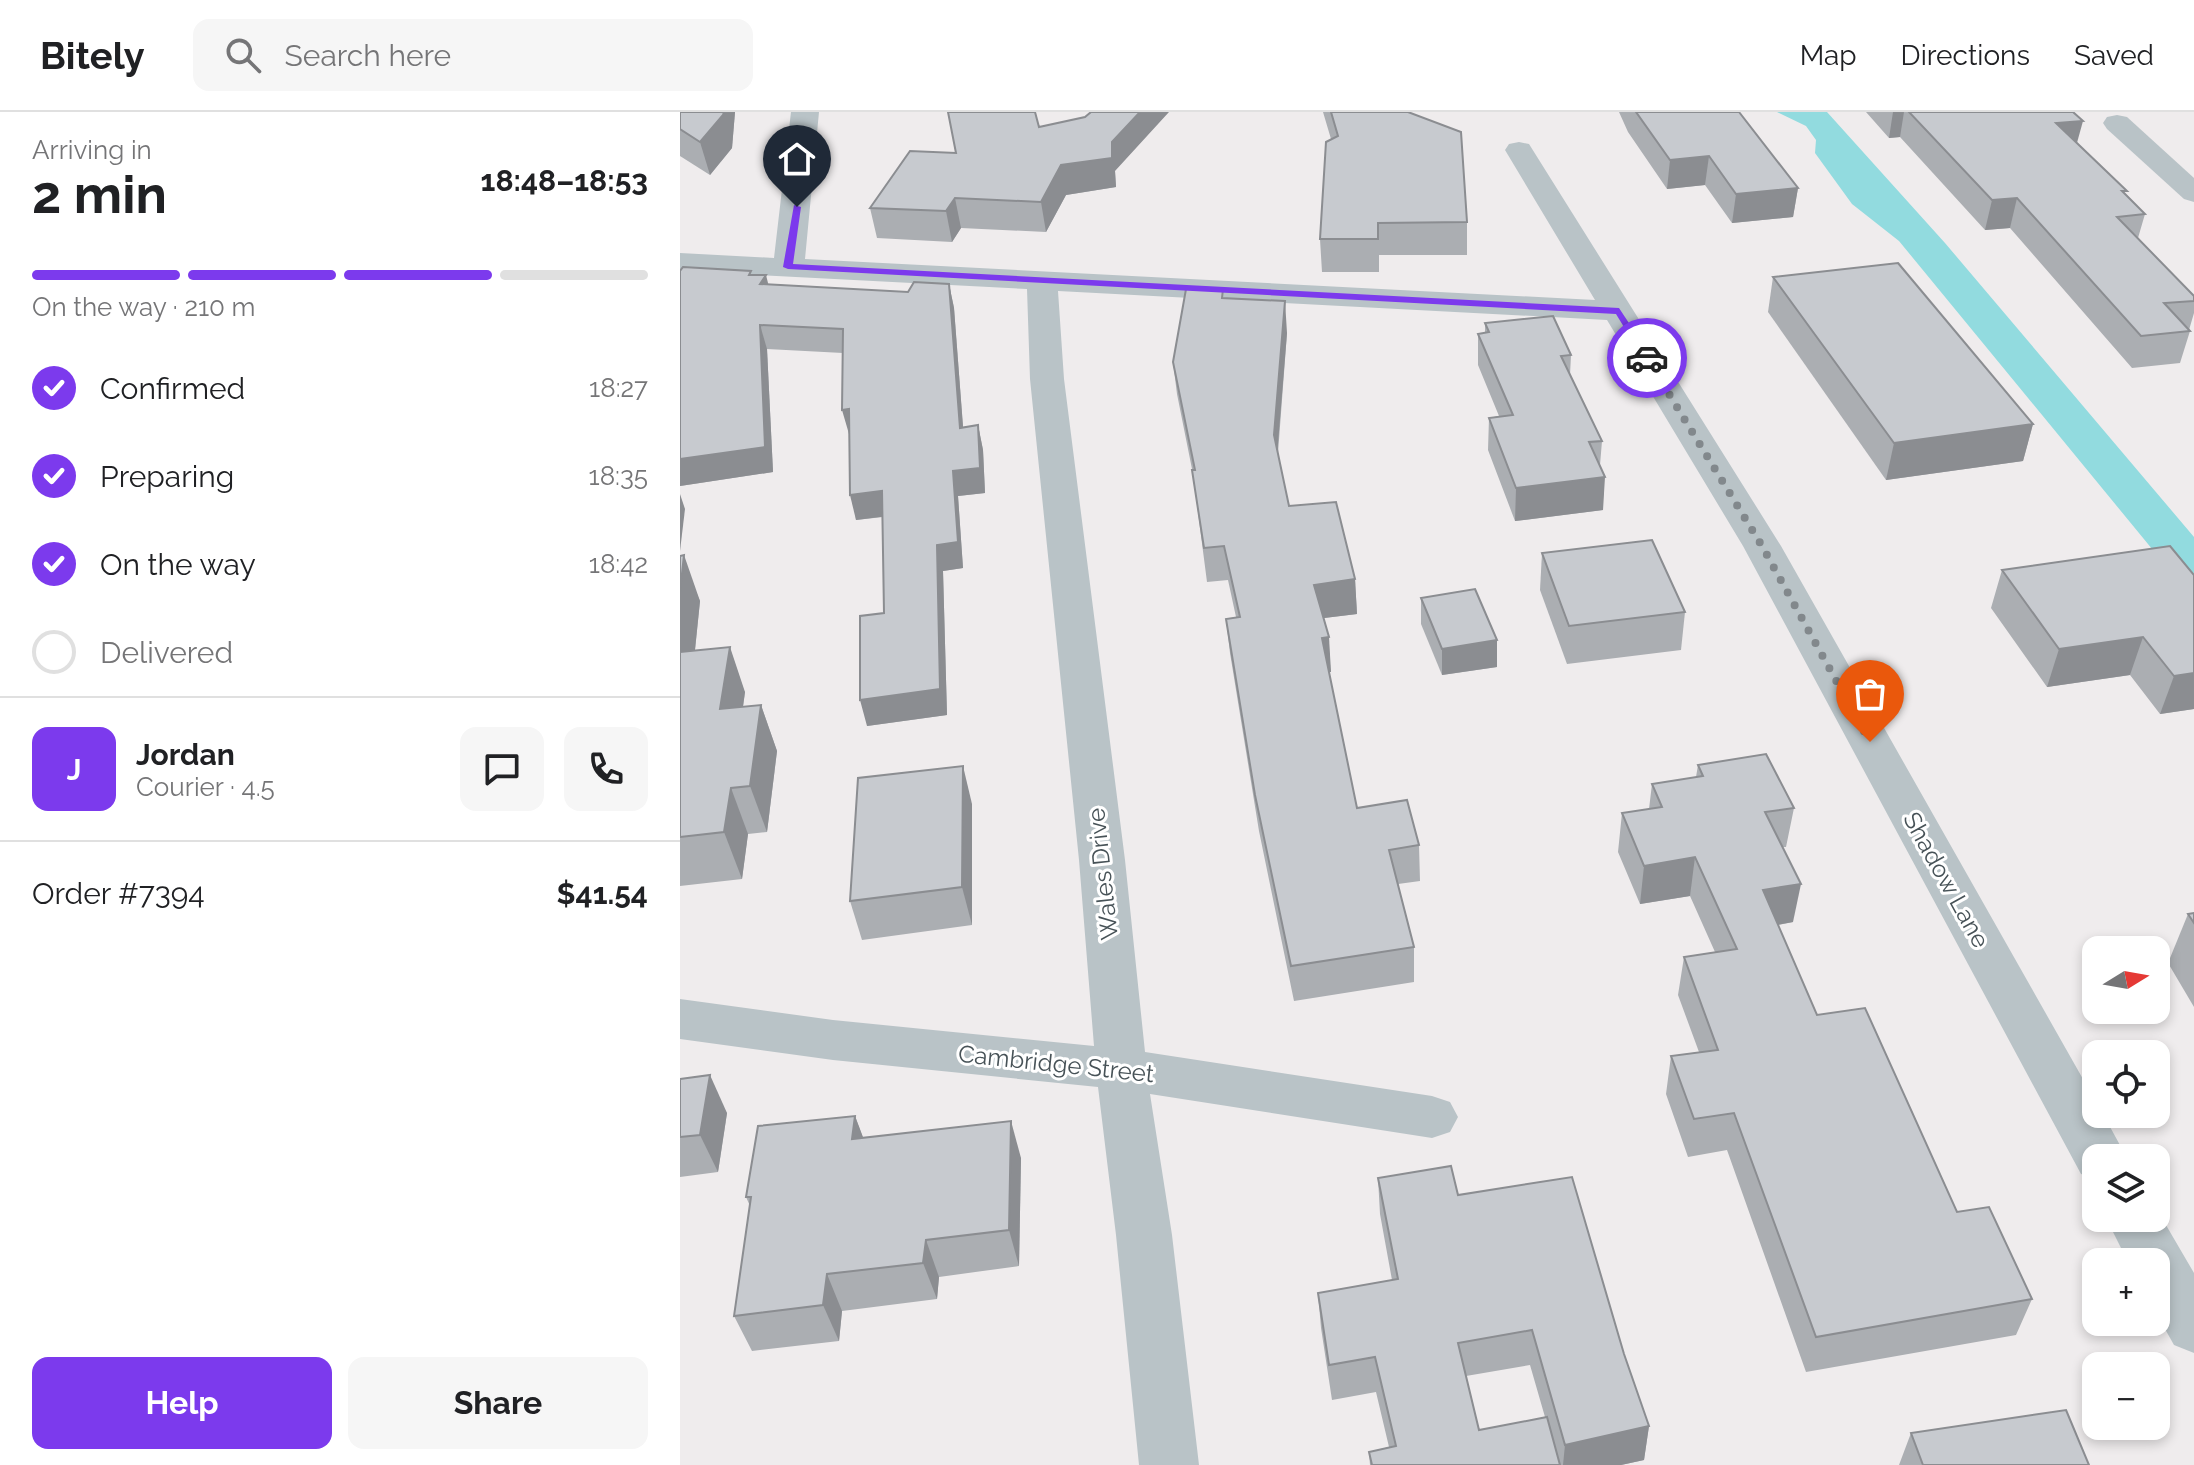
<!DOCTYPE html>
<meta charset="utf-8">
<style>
:root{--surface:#fff;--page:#f6f6f6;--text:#202124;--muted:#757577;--line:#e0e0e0;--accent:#7c3aed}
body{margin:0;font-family:Raleway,sans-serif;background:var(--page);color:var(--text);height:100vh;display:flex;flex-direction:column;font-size:30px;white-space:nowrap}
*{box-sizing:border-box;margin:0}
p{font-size:26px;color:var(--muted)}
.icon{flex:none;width:44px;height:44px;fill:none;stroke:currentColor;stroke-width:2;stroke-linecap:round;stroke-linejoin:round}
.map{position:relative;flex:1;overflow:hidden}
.panel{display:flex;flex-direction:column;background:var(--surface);width:680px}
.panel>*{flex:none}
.needle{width:52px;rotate:79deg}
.fabs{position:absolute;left:1402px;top:824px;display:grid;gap:16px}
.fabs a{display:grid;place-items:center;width:88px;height:88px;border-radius:16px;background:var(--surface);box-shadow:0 4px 12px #0003;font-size:40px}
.pin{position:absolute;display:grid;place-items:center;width:68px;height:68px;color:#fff;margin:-82px -34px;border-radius:50% 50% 50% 0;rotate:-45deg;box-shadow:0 0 8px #0007}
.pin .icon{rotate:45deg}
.courier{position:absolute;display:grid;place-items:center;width:80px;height:80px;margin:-40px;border:6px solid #7c3aed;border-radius:50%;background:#fff;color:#222;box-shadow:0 2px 10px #0007}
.overview em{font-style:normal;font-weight:700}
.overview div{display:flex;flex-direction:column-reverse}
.overview{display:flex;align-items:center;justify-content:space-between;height:136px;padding:0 32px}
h1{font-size:52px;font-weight:700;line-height:60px}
.bar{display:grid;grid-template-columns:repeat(4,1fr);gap:12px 8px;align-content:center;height:96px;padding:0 32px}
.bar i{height:10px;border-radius:6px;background:var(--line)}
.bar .selected{background:var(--accent)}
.bar p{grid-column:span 4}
.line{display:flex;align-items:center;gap:20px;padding:0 32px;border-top:2px solid var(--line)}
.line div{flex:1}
.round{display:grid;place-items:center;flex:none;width:84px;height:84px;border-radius:16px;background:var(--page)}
ol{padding:0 32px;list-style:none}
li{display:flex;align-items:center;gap:24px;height:88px}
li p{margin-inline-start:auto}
li .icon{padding:8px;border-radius:50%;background:var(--accent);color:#fff;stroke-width:4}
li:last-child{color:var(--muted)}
li i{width:44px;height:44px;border:4px solid var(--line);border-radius:50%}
.primary-button{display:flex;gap:16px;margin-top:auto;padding:16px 32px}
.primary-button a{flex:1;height:92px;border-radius:16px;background:var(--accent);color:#fff;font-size:32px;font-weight:700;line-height:92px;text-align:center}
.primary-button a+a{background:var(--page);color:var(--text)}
header{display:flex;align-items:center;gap:48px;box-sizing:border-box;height:112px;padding:0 40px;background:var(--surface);border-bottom:2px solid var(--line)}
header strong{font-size:38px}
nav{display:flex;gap:44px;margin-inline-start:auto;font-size:28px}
.search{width:560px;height:72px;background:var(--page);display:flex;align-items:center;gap:20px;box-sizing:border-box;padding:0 28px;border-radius:16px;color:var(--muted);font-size:30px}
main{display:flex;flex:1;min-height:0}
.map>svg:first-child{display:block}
.water{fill:#92dbdf}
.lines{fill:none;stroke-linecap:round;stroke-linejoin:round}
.street{fill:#b9c3c7;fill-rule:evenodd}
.wall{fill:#abaeb2;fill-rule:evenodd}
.shaded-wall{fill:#8b8d91}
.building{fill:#c7cacf;stroke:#8b8d91;stroke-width:2}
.route{fill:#7c3aed}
.done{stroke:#82888c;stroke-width:8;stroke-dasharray:0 14.4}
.labels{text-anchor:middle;stroke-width:6;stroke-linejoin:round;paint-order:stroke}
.street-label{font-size:24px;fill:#475257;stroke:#fff}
</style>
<header>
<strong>Bitely</strong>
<div class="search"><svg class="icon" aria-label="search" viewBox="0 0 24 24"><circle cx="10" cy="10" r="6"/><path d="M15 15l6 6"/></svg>Search here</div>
<nav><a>Map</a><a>Directions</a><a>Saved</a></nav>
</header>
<main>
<section class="panel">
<div class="overview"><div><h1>2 min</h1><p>Arriving in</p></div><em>18:48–18:53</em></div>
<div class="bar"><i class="selected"></i><i class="selected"></i><i class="selected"></i><i></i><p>On the way · 210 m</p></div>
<ol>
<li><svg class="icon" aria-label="check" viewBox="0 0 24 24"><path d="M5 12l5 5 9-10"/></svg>Confirmed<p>18:27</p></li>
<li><svg class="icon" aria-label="check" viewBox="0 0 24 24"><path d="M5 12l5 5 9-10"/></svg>Preparing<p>18:35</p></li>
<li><svg class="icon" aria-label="check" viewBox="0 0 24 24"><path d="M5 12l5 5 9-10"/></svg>On the way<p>18:42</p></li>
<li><i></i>Delivered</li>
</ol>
<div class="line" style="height:144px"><b class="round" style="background:var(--accent);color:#fff">J</b><div><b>Jordan</b><p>Courier · 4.5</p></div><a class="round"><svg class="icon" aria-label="chat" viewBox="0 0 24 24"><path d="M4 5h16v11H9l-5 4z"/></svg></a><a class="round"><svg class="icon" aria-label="phone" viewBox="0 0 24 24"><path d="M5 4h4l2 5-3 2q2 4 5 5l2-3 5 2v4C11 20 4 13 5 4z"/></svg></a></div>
<div class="line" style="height:104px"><div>Order #7394</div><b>$41.54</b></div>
<div class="primary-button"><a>Help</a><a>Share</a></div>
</section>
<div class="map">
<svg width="1514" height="1353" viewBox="0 0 1514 1353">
<rect width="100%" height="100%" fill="#efeced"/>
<polygon class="water" points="1097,0 1147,0 1265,131 1514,425 1514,488 1219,129 1172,92 1135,41 1136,28 1126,14"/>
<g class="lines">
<g class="street">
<polygon points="111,0 139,0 125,147 915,188 825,38 829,32 839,30 849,32 1101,434 1416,990 1416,1002 1423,1002 1447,1046 1416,1046 1416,1067 1401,1062 1063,434 927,208 378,179 384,267 445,748 465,940 752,984 770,990 778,1005 770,1020 752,1026 470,982 492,1123 519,1353 459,1353 436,1123 418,975 153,948 0,927 0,887 153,908 414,934 399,748 350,267 347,177 0,159 0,141 94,146"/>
<polygon points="1437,3 1447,5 1514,66 1514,90 1504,87 1427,17 1423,11 1427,5"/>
<polygon points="1476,1096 1514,1161 1514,1241 1494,1233 1476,1201 1476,1150 1448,1150 1426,1106 1476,1106"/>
</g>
</g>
<g class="wall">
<polygon points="0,0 55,0 52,36 30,63 0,44"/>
<polygon points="643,0 728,0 787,110 787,143 699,143 699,160 642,160 640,127 651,27"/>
<polygon points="939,0 1059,0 1118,76 1113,105 1052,111 1025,73 987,77 948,20"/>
<polygon points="1186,0 1393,0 1397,31 1465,102 1458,126 1514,184 1514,201 1509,218 1510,219 1500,251 1452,256 1330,116 1305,118 1220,25 1209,26"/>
<polygon points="359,15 435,59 436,75 386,83 366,120 281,116 272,130 197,126 190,96"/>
<polygon points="0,159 72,163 88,172 228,180 269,172 274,196 283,315 298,313 303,338 305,381 278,384 283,456 263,459 267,603 187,614 204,501 203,405 176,408 163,241 87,237 93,360 0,374"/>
<polygon points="1093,165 1353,312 1343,349 1206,368 1088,200"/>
<polygon points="544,187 607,221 598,341 609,394 675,467 677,502 644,506 651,560 649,560 677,696 739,733 740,769 718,772 734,835 734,870 614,889 579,719 550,541 546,507 556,505 548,468 527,470 513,362 497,282 493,250"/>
<polygon points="805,211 891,243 890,263 922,329 920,353 923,398 835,409 808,338 809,306 819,304 798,253 798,222 805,221"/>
<polygon points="862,441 1005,500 1001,538 887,552 860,478"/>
<polygon points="0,444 20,489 15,538 65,580 63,595 81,593 97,639 87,720 68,722 62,767 0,774"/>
<polygon points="1322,458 1514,463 1514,597 1480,602 1450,563 1367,575 1311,496"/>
<polygon points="741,486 817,528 817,555 762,563 741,512"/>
<polygon points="1018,653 1114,696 1106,735 1102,735 1113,810 1098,813 1137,903 1277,1100 1352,1187 1336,1223 1126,1260 1047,1038 1008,1045 986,982 991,944 1019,940 998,883 1004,845 1035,840 1010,784 960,792 938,740 942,701 969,697 972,672 1016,665"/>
<polygon points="292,692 292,813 182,828 170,789"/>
<polygon points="1514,801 1514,895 1488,851 1508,802"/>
<polygon points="0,967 47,1001 38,1060 0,1065"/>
<polygon points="175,1004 183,1026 341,1046 339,1154 259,1165 257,1187 162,1199 159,1229 72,1239 54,1204 70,1094 66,1085"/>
<path d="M698 1066 778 1083 944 1242 969 1314 964 1348 941 1353H690L689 1340 709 1335 696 1280 652 1288 641 1216 638 1181 712 1168 700 1102ZM850 1253 865 1305 799 1318 786 1264Z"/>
<polygon points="1231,1321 1409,1353 1219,1353"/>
</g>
<g class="shaded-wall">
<polygon points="44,0 55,0 52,36 30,63 20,30"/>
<polygon points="460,0 489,0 435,59 436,75 386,83 366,120 361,90 381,53 432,30"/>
<polygon points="1213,0 1224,0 1220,25 1209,26"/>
<polygon points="1403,9 1395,38 1376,11"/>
<polygon points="1029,44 1025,73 987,77 990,48"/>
<polygon points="1118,76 1113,105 1052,111 1056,82"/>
<polygon points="275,86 281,116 272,130 266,99"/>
<polygon points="1337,86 1330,116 1305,118 1312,88"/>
<polygon points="86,163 92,187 80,172"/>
<polygon points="269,172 274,196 285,341 280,316"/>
<polygon points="605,189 607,221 596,356 594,323"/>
<polygon points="80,213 87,237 93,360 0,374 0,347"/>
<polygon points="169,297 169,322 162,298"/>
<polygon points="1353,312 1343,349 1206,368 1214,331"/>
<polygon points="298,313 303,338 305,381 278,384 283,456 263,459 267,603 187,614 180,588 257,433 273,359"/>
<polygon points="925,365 923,398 835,409 836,376"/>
<polygon points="202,379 208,404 176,408 170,383"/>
<polygon points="0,382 5,397 0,439"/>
<polygon points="4,443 20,489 10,586 0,558 0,480"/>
<polygon points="675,467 677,502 636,507 634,473"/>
<polygon points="649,525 651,560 644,560 642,526"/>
<polygon points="1463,525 1450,563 1367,575 1379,537"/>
<polygon points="817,528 817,555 762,563 762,537"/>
<polygon points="50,535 65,580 56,643 40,597"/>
<polygon points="1514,561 1514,597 1480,602 1494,564"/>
<polygon points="81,593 97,639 87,720 70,674"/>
<polygon points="283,654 292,692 292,813 282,775"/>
<polygon points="51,676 68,722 62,767 44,720"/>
<polygon points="1015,745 1010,784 960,792 964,754"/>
<polygon points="1121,772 1113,810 1076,817 1083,778"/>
<polygon points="30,963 47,1001 38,1060 20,1023"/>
<polygon points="175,1004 189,1041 172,1027"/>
<polygon points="331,1009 341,1046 339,1154 329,1118"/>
<polygon points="246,1128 259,1165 257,1187 243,1151"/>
<polygon points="147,1162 162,1199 159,1229 143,1193"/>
<polygon points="969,1314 964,1348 941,1353 883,1353 885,1333"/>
</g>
<g class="building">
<polygon points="0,0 44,0 43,3 20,30 0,17"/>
<polygon points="268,0 355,0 359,15 405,5 411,0 460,0 432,30 432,46 381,53 361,90 275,86 266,99 190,96 230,39 276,41"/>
<polygon points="651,0 728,0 781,20 787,110 698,111 698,127 640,127 646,30 658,24"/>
<polygon points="956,0 1059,0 1118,76 1056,82 1029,44 990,48"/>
<polygon points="1229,0 1393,0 1403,9 1376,11 1447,79 1442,79 1465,102 1437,105 1514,184 1514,189 1484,191 1510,219 1461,224 1337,86 1312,88"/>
<polygon points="1218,151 1353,312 1214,331 1093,165"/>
<polygon points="3,155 71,159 69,163 86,163 80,172 228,180 234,170 269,172 280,316 298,313 300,356 273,359 278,430 257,433 260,577 180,588 180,504 204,501 202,379 170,383 169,297 162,298 163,217 80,213 85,335 0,347 0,159"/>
<polygon points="506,177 543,177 542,186 605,189 594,323 609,394 656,390 675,467 634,473 649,525 642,526 677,696 727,688 739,733 709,738 734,835 611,854 575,683 546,507 560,505 544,434 524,436 512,358 515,358 493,250"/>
<polygon points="873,204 891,243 881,244 922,329 909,330 925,365 836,376 809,306 833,303 798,222 809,220 805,211"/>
<polygon points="972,428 1005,500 889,514 862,441"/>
<polygon points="1490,434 1514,463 1514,561 1494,564 1463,525 1379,537 1322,458"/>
<polygon points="4,443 0,480 0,444"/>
<polygon points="795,477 817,528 762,537 741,486"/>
<polygon points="50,535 40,597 81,593 70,674 51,676 44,720 0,725 0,540"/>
<polygon points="1086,642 1114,696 1085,700 1121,772 1083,778 1137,903 1185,896 1277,1100 1309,1095 1352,1187 1136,1225 1054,1001 1014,1007 991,944 1038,938 1004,845 1057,837 1015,745 964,754 942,701 982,695 972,672 1023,664 1018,653"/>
<polygon points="283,654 282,775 170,789 178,666"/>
<polygon points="1514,801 1514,811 1508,802"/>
<polygon points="30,963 20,1023 0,1025 0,967"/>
<polygon points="175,1004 172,1027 331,1009 329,1118 246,1128 243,1151 147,1162 143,1193 54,1204 71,1085 66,1085 78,1014"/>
<polygon points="771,1054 778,1083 892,1065 944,1242 969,1314 885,1333 852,1218 778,1231 799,1318 867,1305 880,1353 692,1353 689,1340 716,1334 695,1245 649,1253 638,1181 718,1167 698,1066"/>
<polygon points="1386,1298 1409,1353 1243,1353 1231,1321"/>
</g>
<polygon class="route" points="114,93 121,95 113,152 939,196 972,246 964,248 936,202 108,157 103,155"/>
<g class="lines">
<polyline class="done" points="967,246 1082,434 1190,630"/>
</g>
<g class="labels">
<g class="street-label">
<text transform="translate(423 762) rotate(-96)" y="8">Wales Drive</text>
<text transform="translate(1266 768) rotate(61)" y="8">Shadow Lane</text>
<text transform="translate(376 952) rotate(6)" y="8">Cambridge Street</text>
</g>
</g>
</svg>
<div class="fabs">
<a><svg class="needle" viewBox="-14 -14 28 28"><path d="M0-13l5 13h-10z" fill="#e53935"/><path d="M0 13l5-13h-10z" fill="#757577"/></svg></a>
<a><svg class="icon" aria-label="locate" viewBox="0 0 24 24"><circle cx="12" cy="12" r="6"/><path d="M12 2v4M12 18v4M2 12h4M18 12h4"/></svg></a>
<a><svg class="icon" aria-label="layers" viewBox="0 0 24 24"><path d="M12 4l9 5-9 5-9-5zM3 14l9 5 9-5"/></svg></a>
<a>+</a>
<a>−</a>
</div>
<div class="pin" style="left:1190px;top:630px;background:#ea580c"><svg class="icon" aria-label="bag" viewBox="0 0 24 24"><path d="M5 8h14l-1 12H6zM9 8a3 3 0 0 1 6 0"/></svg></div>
<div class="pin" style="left:117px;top:95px;background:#1f2937"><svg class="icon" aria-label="home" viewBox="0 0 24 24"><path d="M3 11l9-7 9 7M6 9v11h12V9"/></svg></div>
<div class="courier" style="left:967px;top:246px"><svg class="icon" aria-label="car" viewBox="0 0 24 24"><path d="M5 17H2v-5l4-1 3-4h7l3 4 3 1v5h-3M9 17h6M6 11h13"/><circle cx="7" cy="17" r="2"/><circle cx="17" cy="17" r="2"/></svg></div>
</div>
</main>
